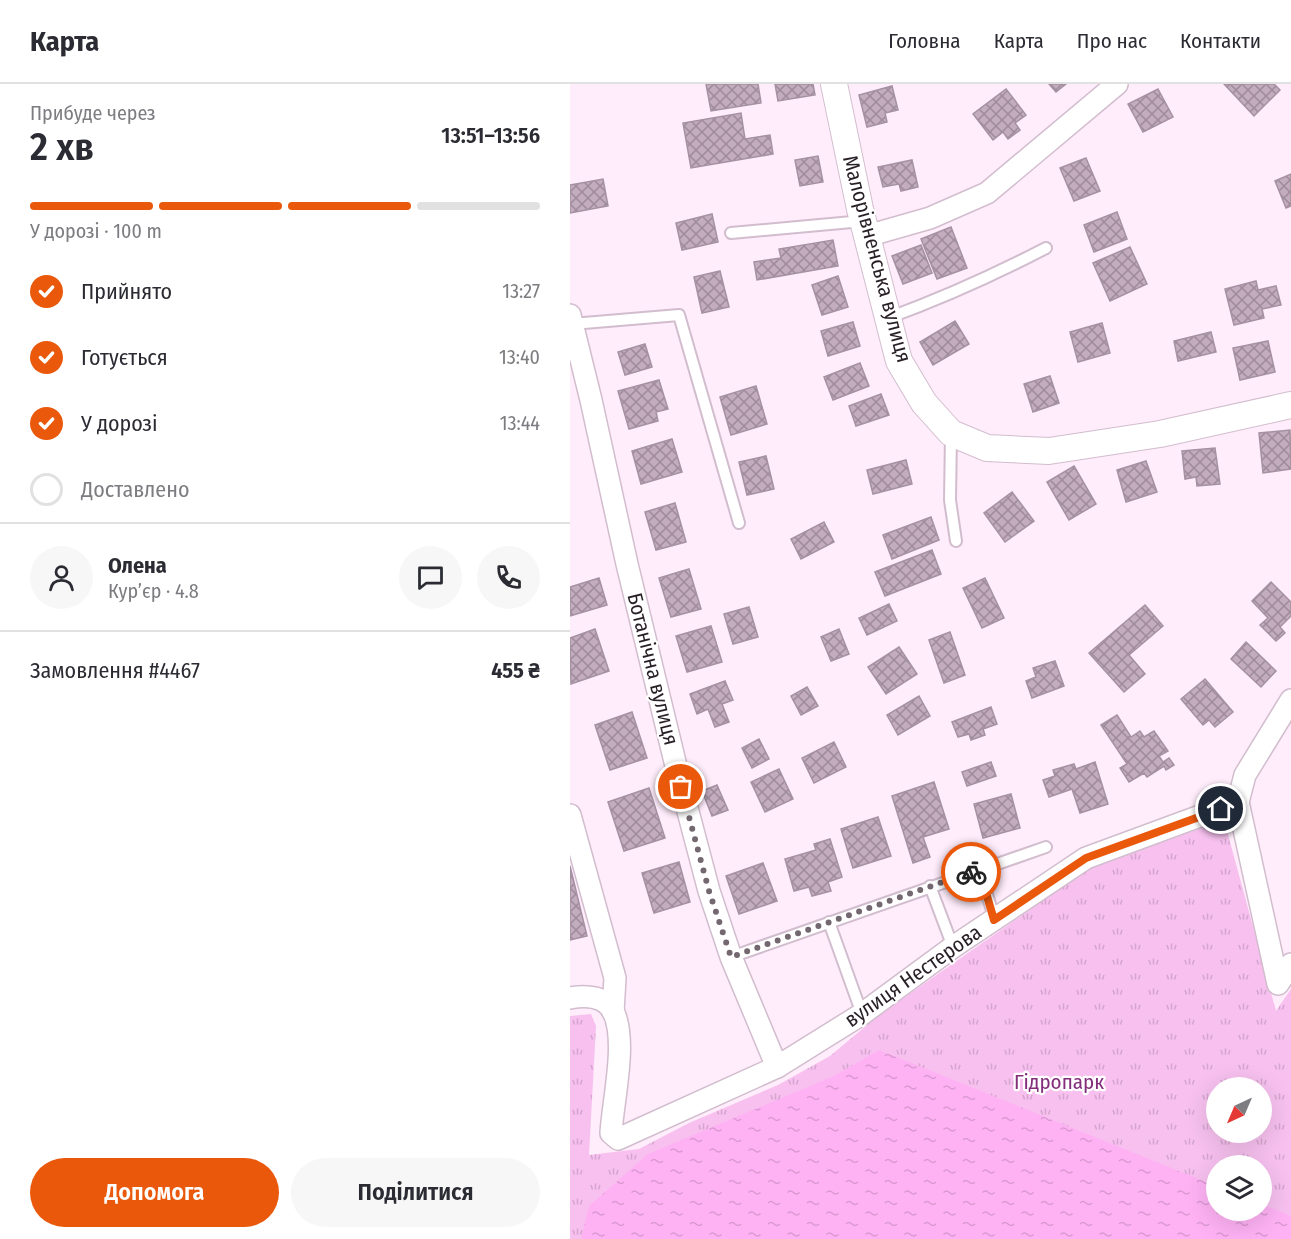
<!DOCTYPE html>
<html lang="uk">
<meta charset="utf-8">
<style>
:root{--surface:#fff;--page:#f7f7f7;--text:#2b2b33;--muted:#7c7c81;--line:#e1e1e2;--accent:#ea580c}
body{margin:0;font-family:"Fira Sans Condensed",sans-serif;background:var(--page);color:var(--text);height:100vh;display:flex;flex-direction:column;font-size:22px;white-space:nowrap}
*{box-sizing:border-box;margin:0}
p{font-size:20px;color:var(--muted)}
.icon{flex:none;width:33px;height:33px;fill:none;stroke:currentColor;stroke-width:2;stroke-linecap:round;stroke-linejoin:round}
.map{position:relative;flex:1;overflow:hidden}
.sheet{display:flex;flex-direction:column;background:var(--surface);width:570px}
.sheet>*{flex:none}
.needle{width:39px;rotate:224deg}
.buttons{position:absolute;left:636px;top:993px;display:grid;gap:12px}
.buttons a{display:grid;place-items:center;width:66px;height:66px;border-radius:50%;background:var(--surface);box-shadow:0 6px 24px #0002;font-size:30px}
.pin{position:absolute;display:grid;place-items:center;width:51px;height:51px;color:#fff;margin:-26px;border:3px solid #fff;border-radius:50%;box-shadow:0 2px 6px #0007}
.courier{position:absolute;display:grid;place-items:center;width:60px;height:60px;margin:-30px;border:4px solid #ea580c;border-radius:50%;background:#fff;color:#222;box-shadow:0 2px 8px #0007}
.head em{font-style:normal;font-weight:600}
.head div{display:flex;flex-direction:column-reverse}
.head{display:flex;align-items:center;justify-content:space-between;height:102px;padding:0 30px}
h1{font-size:39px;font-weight:600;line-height:45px}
.bar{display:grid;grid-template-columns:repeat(4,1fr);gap:9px 6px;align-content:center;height:72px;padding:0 30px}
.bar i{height:8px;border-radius:4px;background:var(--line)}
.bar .on{background:var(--accent)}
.bar p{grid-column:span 4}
.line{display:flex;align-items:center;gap:15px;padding:0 30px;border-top:2px solid var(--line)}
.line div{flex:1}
.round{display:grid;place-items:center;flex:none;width:63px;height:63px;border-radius:32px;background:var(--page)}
ol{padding:0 30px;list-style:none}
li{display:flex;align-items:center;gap:18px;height:66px}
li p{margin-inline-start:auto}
li .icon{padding:6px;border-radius:50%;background:var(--accent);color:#fff;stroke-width:4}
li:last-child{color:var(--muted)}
li i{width:33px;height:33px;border:3px solid var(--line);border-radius:50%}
.primary-button{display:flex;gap:12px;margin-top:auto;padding:12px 30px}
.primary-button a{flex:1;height:69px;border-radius:36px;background:var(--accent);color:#fff;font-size:24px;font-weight:600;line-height:69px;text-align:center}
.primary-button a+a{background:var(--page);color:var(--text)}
header{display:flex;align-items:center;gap:36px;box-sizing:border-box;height:84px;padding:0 30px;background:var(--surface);border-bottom:2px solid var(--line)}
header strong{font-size:28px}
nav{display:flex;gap:33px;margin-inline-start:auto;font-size:21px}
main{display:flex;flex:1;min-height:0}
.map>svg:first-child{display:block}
.park{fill:url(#park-tufts);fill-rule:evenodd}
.water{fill:url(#water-ripples)}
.building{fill:url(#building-cross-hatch);stroke:#a591a2;stroke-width:1.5}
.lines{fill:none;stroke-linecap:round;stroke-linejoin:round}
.service-casing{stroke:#d2bdce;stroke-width:14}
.minor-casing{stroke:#d2bdce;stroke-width:24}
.tertiary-casing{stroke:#d2bdce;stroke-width:28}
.service{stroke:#fff;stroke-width:10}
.minor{stroke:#fff;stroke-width:21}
.tertiary{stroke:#fff;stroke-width:26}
.done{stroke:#736770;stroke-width:6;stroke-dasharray:0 10.8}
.route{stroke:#ea580c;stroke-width:8}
.labels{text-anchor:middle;stroke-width:4.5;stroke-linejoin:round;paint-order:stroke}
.street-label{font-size:21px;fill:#271f25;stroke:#fff}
.park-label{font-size:21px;fill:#832d7b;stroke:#fff}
</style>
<header>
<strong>Карта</strong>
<nav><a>Головна</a><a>Карта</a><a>Про нас</a><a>Контакти</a></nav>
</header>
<main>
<section class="sheet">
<div class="head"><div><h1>2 хв</h1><p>Прибуде через</p></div><em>13:51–13:56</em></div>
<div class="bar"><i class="on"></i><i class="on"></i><i class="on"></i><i></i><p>У дорозі · 100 m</p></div>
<ol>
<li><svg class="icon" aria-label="check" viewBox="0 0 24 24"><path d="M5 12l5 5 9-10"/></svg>Прийнято<p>13:27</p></li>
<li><svg class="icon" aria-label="check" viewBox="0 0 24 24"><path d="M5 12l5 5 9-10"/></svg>Готується<p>13:40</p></li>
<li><svg class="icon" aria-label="check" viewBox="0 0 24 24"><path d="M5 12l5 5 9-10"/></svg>У дорозі<p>13:44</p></li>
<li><i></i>Доставлено</li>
</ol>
<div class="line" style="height:108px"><a class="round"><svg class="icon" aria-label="person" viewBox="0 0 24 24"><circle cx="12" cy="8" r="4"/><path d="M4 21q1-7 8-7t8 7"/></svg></a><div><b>Олена</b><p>Кур’єр · 4.8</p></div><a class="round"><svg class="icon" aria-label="chat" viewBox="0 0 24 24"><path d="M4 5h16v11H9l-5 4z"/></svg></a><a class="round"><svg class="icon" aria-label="phone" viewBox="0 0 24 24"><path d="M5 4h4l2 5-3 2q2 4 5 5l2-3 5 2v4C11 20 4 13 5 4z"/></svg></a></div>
<div class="line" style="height:78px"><div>Замовлення #4467</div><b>455 ₴</b></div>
<div class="primary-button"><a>Допомога</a><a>Поділитися</a></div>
</section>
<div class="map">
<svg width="721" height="1155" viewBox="0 0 721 1155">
<defs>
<pattern id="park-tufts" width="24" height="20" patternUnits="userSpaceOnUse" patternTransform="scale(1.5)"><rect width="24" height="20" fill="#f7c0ef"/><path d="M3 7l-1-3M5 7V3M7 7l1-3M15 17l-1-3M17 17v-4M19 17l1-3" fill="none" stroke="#d4a5cd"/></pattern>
<pattern id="water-ripples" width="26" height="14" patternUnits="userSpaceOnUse" patternTransform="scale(1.5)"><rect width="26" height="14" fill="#feb2f4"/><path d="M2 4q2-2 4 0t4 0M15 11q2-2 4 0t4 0" fill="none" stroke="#da99d1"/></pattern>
<pattern id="building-cross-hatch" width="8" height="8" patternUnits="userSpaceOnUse" patternTransform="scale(1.5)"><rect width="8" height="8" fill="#c2acbe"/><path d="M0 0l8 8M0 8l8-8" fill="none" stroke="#9e8b9a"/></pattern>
</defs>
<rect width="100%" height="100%" fill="#ffedfb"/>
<path class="park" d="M654 736 706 927 721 905V1155H0V932L21 930 26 942 19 1071 69 1065 119 1039 208 1001 260 972 308 932 518 785ZM646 1004H692V1048H646ZM646 1082H692V1126H646Z"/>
<polygon class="water" points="309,966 646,1102 646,1126 692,1126 692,1120 721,1132 721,1155 11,1155 19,1122 78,1070 264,992"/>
<g class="building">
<polygon points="136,0 188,0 191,19 141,27"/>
<polygon points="205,0 243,0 245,11 208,17"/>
<polygon points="479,0 496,0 486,8"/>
<polygon points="654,0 704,0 710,6 684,32"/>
<polygon points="322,2 328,26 315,29 317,38 297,43 289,11"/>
<polygon points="436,5 456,31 445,39 450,46 438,55 433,48 423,56 403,30"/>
<polygon points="588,5 603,33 573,48 558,20"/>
<polygon points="171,29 175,55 200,51 203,70 121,84 113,39"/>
<polygon points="248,72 253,98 230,102 225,76"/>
<polygon points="516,74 530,107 504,117 490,84"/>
<polygon points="342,76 348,103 331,107 329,100 313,103 308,83"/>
<polygon points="721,90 721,122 716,124 705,97"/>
<polygon points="33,95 38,122 0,129 0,101"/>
<polygon points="547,128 557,155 524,168 514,141"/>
<polygon points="142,130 148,158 112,166 106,139"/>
<polygon points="381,143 397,184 367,195 351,155"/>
<polygon points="263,156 268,182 187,196 184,178 211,174 209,165"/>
<polygon points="351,161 362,189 333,200 322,172"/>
<polygon points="560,163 577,200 540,217 523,179"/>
<polygon points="150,187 159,223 132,229 124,193"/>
<polygon points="268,192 278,223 252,231 242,201"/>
<polygon points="686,197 688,206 706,202 711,221 692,225 694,234 664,241 655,205"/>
<polygon points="385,237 399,260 363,281 350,258"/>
<polygon points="283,238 290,262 258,272 251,247"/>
<polygon points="532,239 540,269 508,278 500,248"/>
<polygon points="641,248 646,268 608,277 604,257"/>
<polygon points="698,257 705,288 670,296 663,264"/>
<polygon points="75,260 82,283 55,291 48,268"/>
<polygon points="290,279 299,302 263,316 254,293"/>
<polygon points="480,292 489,319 463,328 454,300"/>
<polygon points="89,296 98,325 86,328 88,337 59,345 48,307"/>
<polygon points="186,302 197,340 161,351 150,313"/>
<polygon points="311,310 319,331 286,342 279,322"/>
<polygon points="720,346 721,385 693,389 689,349"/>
<polygon points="102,355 112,388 71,400 62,367"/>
<polygon points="645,364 650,400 627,402 626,393 615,395 612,367"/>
<polygon points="196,372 204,405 177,411 169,378"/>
<polygon points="336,376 342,400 303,410 297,386"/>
<polygon points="576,377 587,408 556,418 547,386"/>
<polygon points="504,382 526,420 499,436 477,398"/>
<polygon points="442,408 464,437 435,458 414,429"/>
<polygon points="105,419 116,458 86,466 75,428"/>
<polygon points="361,433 369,456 322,475 313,451"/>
<polygon points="254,438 264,458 231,475 221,455"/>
<polygon points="362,466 371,490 315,512 305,488"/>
<polygon points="119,485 131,525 101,533 89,494"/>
<polygon points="29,494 37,521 0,532 0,503"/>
<polygon points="415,494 434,534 412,544 393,504"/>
<polygon points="701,498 721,518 721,532 710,543 715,549 706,557 690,541 698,534 682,517"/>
<polygon points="319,520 327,537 297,551 289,534"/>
<polygon points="575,521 593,542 559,571 575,590 554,608 519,569"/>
<polygon points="179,523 188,553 163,560 154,530"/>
<polygon points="141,542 152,578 117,588 106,552"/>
<polygon points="25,545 39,587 1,600 0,554"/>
<polygon points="269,545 279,570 261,577 251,553"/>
<polygon points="380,548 395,591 374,599 359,556"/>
<polygon points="676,558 706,587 691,603 661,575"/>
<polygon points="329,563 347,590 316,610 298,583"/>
<polygon points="485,577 494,602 462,614 456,597 466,593 463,584"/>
<polygon points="635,595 663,628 645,643 639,636 633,641 611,615"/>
<polygon points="155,597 163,616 152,620 159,638 145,643 138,625 127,630 120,610"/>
<polygon points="237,603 248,622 231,631 221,612"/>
<polygon points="349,612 360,632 328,651 317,631"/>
<polygon points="421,623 427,640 413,645 415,651 401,656 399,650 388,653 382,638"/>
<polygon points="62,628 77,674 40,686 25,641"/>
<polygon points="547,631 561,653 570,647 574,653 584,647 598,667 589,672 593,678 599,674 604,681 596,686 594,682 577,693 574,689 559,698 550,684 557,680 531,641"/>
<polygon points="189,655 199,675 182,684 172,664"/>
<polygon points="264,658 276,683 244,699 232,674"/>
<polygon points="421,678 426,692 397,702 392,688"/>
<polygon points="525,678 538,720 510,729 502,705 479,713 473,696 485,692 483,686 504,680 506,685"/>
<polygon points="209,685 223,715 195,728 181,698"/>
<polygon points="364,698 379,745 353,753 360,773 343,779 322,712"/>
<polygon points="147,701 158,726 142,732 132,707"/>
<polygon points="79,704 95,754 54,767 38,718"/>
<polygon points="441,710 450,744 413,754 404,720"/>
<polygon points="308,733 321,772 283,784 271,745"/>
<polygon points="260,755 272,793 258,798 261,807 242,812 239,803 224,807 215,775 246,766 244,760"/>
<polygon points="109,778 120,818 84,829 72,789"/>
<polygon points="193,779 207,817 169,830 156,792"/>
<polygon points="0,782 17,852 0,856"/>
</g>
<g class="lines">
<defs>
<g id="service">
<polyline points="161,149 293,137"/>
<path d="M318 234C373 214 424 191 476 164"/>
<polyline points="2,240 109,231 169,439"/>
<polyline points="381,350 380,416 386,457"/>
<polyline points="409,785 425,836"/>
<polyline points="360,802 383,863"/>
<polyline points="259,838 292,930"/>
<polyline points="161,873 476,763"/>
</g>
<g id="minor">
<polyline points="297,152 360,134 417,109 547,0"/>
<path d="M0 231 21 316 57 480 106 682 139 807 161 873 207 983 48 1055 41 1049C43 1016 57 959 44 929 36 912 16 911 0 914"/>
<polyline points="668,718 708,900 721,880"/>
<polyline points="0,731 45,894 43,928"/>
<polyline points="207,983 292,930 383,863 516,774 668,718 675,691 721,616"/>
</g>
<polyline id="tertiary" points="264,0 290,125 329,277 354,319 381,349 417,364 479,367 590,350 721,321"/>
</defs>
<use href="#service" class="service-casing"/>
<use href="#minor" class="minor-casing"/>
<use href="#tertiary" class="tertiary-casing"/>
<use href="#service" class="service"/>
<use href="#minor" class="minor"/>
<use href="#tertiary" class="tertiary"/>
</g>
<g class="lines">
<polyline class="done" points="111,703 139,807 161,873 401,788"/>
<polyline class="route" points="401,788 409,785 424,836 516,774 651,725"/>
</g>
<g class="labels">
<g class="street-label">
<text transform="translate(307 175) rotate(75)" y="7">Малорівненська вулиця</text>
<text transform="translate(83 585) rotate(76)" y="7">Ботанічна вулиця</text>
<text transform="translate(343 892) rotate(-35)" y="7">вулиця Нестерова</text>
</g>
<g class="park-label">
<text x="489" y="1005">Гідропарк</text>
</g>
</g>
</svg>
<div class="buttons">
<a><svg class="needle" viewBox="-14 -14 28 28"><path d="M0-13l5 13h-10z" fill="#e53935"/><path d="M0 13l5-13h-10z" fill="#7c7c81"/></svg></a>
<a><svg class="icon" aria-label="layers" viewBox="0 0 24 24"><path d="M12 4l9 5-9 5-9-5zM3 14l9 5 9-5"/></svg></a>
</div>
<div class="pin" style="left:111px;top:703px;background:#ea580c"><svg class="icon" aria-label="bag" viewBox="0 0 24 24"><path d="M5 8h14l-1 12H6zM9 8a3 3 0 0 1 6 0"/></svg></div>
<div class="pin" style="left:651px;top:725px;background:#1f2937"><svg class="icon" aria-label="home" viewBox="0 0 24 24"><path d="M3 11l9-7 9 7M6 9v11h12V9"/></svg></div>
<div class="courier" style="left:401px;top:788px"><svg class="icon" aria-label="bike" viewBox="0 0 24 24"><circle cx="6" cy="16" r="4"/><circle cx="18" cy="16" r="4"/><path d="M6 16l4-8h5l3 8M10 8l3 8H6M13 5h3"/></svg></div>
</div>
</main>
